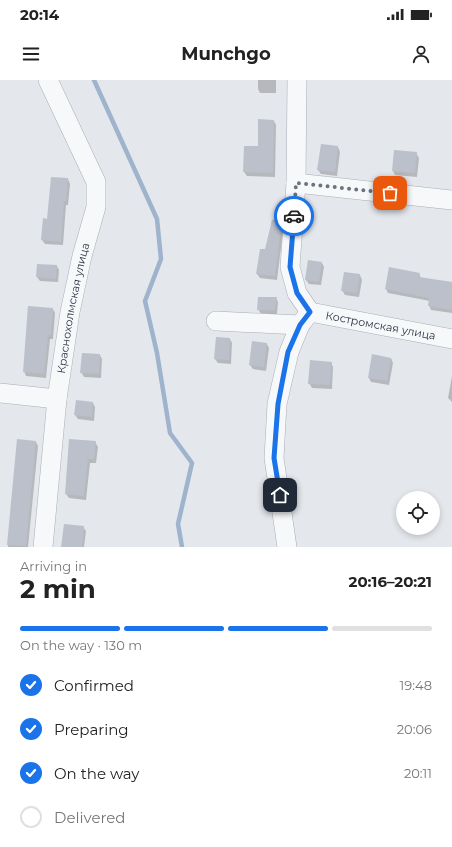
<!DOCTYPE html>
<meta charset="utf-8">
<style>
:root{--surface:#fff;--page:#f2f2f2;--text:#222;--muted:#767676;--line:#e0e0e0;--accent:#1a73e8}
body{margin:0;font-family:Montserrat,sans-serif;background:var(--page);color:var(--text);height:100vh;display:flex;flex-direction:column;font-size:15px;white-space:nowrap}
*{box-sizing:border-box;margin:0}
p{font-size:13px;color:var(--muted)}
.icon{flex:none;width:22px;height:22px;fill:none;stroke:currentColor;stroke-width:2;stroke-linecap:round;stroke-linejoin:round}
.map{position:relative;height:467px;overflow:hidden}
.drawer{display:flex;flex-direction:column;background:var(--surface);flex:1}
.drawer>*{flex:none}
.controls{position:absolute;left:396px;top:411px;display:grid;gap:8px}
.controls a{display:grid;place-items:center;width:44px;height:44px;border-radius:50%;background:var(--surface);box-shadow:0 2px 6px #0003;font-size:20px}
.pin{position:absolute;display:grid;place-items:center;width:34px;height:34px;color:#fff;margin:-17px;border-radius:8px;box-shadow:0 2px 6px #0006}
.courier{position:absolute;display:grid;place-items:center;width:40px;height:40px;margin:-20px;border:3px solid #1a73e8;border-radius:50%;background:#fff;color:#222;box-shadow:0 1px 5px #0007}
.summary em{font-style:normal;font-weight:700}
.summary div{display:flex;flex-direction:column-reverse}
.summary{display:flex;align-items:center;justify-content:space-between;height:68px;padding:0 20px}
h1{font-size:26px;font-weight:700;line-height:30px}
.bar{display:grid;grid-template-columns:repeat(4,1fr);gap:6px 4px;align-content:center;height:48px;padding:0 20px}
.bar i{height:5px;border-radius:3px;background:var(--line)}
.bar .selected{background:var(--accent)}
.bar p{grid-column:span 4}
ol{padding:0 20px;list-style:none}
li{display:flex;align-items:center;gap:12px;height:44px}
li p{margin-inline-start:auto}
li .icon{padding:4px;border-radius:50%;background:var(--accent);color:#fff;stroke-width:4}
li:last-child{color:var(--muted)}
li i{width:22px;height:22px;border:2px solid var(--line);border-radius:50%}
.status{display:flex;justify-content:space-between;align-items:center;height:28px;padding:0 20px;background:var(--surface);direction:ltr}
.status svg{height:11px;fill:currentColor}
header{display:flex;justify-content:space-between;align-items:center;height:52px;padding:0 20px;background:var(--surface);font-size:18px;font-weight:700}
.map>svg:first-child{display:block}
.shadow{fill:#0003}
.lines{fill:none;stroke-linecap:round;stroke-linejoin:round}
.stream{stroke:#9fb4cc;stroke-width:4.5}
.building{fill:#bbc0ca}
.minor-casing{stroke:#a9aeb7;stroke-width:20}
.minor{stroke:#f7f8fa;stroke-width:19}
.done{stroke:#6c737f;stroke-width:4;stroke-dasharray:0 7.2}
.route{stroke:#1a73e8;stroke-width:5}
.labels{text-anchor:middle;stroke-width:4;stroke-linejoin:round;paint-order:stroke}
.street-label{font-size:11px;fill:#2b3445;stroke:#f4f6f9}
</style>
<div class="status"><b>20:14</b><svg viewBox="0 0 49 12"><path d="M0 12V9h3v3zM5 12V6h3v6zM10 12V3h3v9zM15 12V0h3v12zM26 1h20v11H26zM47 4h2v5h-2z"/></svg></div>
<header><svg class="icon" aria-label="menu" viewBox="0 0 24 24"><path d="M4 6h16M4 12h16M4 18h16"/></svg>Munchgo<svg class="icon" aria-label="person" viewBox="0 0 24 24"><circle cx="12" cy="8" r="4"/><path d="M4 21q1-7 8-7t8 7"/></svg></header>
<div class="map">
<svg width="452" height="467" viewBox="0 0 452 467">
<rect width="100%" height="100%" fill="#e4e7ec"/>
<g class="shadow">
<polygon points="258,0 276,0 276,13 260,13 258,9"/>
<polygon points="274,41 276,45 275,97 247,96 244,92"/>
<polygon points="338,67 340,72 337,96 321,94 318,90"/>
<polygon points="395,72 416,73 419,78 417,97 395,95 393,91"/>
<polygon points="68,99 70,104 68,125 66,125 63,165 45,164 42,160 48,140"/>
<polygon points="282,140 284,144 277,200 260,198 257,194 266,170 272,141"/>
<polygon points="322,183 324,187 321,205 309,204 306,200"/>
<polygon points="57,186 59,190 58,202 40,201 37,197"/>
<polygon points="419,194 421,198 452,203 452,233 431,230 429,225 430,221 388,213 386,209"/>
<polygon points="360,195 362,200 359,217 345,215 342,210"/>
<polygon points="276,218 278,222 277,234 261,234 258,229"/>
<polygon points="53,229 55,233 53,259 50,259 46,298 26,296 24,291"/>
<polygon points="230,259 232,263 231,284 218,283 215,279"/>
<polygon points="267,264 269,268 266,291 253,289 250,285"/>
<polygon points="100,275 102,279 101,298 84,297 81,292"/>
<polygon points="391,278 393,283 389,305 371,302 369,298"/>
<polygon points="331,283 333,287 332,309 312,308 309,303"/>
<polygon points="452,296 452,322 448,318"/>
<polygon points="93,323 95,327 94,341 78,339 75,335"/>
<polygon points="18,360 36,362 38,366 28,467 8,467"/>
<polygon points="95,362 98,367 96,383 90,383 86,420 69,418 66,414"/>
<polygon points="83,447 86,451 84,467 62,467"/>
</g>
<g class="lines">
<polyline class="stream" points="94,0 157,139 161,179 145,221 157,273 170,353 192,383 178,444 182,467"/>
</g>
<g class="building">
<polygon points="258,39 274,40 273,93 243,92 244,66 258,66"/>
<polygon points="321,64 338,66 335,92 317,90"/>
<polygon points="394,70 417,72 415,93 392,91"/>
<polygon points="51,97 68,98 66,121 64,121 61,162 41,160 43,138 47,139"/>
<polygon points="282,139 275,196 256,194 260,169 265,169 272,140"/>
<polygon points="308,180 322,182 319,202 305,200"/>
<polygon points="37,184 57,185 56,199 36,197"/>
<polygon points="389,187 420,193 419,197 452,202 452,230 428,226 429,218 385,209"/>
<polygon points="344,192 360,194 357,213 341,211"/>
<polygon points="258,217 277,217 275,230 257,230"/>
<polygon points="28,226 53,228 51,255 48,255 44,294 23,292"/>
<polygon points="216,257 230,258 229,280 214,279"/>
<polygon points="252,261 267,263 264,287 249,285"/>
<polygon points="82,273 100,274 99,294 80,293"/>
<polygon points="372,274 391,278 387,301 368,298"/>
<polygon points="310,280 332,282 330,305 308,304"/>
<polygon points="76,320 93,322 92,337 74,335"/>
<polygon points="17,359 36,361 26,466 7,465"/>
<polygon points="69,359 96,361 94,379 88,379 84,416 65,414"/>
<polygon points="64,444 84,446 82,467 61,467"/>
</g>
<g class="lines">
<defs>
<g id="minor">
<polyline points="297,0 296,103 290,187 297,213 310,232"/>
<polyline points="296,103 452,120"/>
<path id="s1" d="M310 232 452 259"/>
<polyline points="216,241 300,245"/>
<polyline points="0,313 57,319"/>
<path id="s2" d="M43 467 57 319 70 232 82 176 96 127V102L48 0"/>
<polyline points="287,467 274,378 277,324 289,272 300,245 310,232"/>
</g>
</defs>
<use href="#minor" class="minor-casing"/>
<use href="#minor" class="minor"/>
</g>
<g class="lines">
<polyline class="done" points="294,136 296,103 390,113"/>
<polyline class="route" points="280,415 274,378 278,324 288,272 300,245 310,232 297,213 290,187 294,136"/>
</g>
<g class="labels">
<g class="street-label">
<text dy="4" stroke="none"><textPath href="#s2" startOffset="241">Краснохолмская улица</textPath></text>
<text dy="4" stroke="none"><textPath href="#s1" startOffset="72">Костромская улица</textPath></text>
</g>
</g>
</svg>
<div class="controls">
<a><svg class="icon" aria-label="locate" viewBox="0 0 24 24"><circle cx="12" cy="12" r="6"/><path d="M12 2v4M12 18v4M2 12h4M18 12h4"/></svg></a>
</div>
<div class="pin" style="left:390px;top:113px;background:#ea580c"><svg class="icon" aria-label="bag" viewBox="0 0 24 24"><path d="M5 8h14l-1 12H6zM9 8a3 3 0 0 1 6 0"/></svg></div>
<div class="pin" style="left:280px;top:415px;background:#1f2937"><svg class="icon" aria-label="home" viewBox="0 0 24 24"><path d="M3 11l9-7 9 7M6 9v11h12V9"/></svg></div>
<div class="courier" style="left:294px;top:136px"><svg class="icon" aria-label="car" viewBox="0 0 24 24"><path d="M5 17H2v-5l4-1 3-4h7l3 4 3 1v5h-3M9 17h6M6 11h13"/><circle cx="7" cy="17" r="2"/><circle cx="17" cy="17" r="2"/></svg></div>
</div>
<section class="drawer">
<div class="summary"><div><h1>2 min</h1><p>Arriving in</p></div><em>20:16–20:21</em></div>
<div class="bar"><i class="selected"></i><i class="selected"></i><i class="selected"></i><i></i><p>On the way · 130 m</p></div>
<ol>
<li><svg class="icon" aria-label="check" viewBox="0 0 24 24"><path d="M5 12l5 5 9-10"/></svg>Confirmed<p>19:48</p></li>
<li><svg class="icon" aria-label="check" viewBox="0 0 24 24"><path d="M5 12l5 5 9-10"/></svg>Preparing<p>20:06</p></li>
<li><svg class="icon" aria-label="check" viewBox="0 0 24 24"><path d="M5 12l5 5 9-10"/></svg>On the way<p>20:11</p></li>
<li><i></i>Delivered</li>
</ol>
</section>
